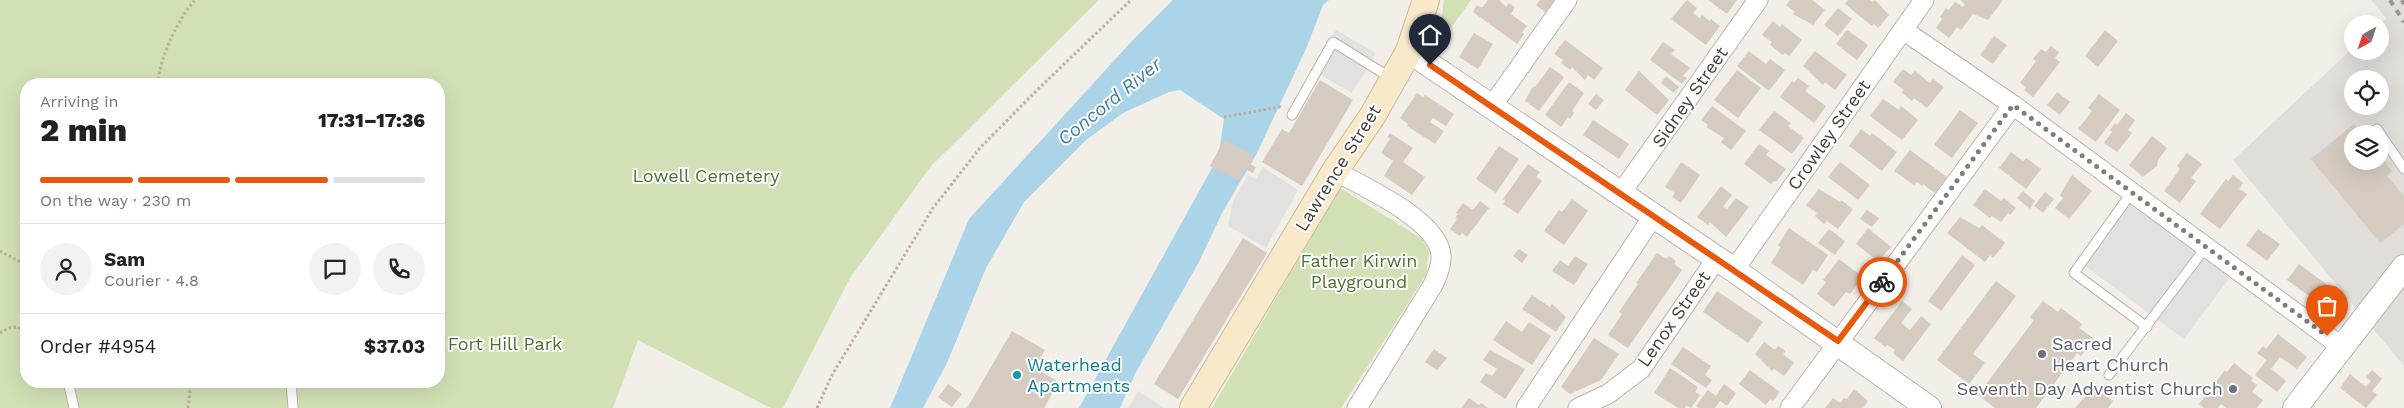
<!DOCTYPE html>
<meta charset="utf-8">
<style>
:root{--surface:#fff;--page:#f2f2f2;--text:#222;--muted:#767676;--line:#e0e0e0;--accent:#ea580c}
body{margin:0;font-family:"Work Sans",sans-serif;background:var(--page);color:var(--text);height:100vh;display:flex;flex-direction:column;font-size:19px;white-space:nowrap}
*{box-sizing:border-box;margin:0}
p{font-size:16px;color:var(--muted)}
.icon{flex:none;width:28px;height:28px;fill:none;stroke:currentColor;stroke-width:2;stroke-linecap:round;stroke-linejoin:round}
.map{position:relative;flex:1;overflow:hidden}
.drawer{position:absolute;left:20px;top:78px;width:425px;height:310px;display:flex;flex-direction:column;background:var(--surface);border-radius:20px;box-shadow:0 5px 20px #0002}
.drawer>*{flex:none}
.needle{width:32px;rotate:220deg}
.buttons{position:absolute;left:2344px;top:15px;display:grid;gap:10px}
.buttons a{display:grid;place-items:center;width:45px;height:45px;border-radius:50%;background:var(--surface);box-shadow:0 5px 20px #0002;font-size:25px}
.pin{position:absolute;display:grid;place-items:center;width:42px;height:42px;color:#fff;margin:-51px -21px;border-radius:50% 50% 50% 0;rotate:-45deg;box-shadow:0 0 5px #0007}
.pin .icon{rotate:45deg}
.courier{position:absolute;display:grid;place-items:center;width:50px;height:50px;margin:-25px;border:4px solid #ea580c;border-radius:50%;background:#fff;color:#222;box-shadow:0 1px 6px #0007}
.head em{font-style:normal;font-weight:800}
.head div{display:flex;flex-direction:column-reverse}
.head{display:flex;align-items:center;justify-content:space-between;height:85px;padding:0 20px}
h1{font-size:32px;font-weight:800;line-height:38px}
.bar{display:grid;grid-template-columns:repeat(4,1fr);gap:8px 5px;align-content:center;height:60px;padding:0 20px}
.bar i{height:6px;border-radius:4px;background:var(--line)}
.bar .active{background:var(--accent)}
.bar p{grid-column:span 4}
.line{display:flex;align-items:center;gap:12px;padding:0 20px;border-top:1px solid var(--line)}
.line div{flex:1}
.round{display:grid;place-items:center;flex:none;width:52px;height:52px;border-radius:26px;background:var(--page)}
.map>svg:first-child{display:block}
.industrial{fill:#e1ddd9;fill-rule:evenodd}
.green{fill:#d1e1b5;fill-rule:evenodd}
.parking{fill:#e3e1df}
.water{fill:#abd4e8}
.building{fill:#d5cbc1}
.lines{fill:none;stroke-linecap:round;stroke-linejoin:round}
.service-casing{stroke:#bcb4ab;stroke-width:11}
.minor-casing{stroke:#bcb4ab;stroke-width:21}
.tertiary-casing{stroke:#bcb4ab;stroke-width:26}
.secondary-casing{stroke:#ccbb9c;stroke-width:28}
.path{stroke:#bcaf9e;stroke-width:3;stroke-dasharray:2.5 2.5;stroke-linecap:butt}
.service{stroke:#fff;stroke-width:9}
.minor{stroke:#fff;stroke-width:19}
.tertiary{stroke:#fff;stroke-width:24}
.secondary{stroke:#f8e9cb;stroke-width:26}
.rail{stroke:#969696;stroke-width:4;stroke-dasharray:6 6;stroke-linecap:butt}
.done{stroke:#817c75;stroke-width:5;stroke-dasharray:0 9}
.route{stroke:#ea580c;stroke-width:6}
.worship-dot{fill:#6b7280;stroke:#fff;stroke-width:2}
.culture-dot{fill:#0f9aa8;stroke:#fff;stroke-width:2}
.labels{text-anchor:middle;stroke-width:4;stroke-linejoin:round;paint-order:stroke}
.street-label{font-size:18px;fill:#443e37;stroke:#fff}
.park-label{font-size:18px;fill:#4e6f31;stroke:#fff}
.worship-label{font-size:18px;fill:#5b616d;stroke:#fff;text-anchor:start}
.culture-label{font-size:18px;fill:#0d838f;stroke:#fff;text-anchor:start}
.water-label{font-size:19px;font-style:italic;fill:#3b7c9c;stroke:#fff}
</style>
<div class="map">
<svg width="2404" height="408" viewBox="0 0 2404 408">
<rect width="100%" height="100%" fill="#f2eee8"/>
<path class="industrial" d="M2371 0H2404V366L2233 160 2352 49V51H2380V24L2386 18ZM2352 79H2380V106H2352ZM2352 134H2380V161H2352Z"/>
<g class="green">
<path d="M0 0H1099L931 166 850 278 783 408H771L638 340 613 408H0ZM26 84H439V381H26Z"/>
<polygon points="1444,0 1471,0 1438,46"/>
<polygon points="1340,188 1421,238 1429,251 1426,275 1341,408 1212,408"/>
</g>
<g class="parking">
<polygon points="1336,30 1376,53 1352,93 1313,71"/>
<polygon points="1263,167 1298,190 1266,248 1228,226 1233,202 1248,175 1256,179"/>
<polygon points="2128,190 2236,269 2184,339 2077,260"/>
<polygon points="1138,391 1164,408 1128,408"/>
</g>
<polygon class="water" points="1173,0 1329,0 1323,5 1306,49 1256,155 1222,213 1199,262 1135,374 1120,408 1079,408 1212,168 1220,146 1224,119 1180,90 1169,92 1123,113 1086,140 1024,202 986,268 947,363 923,408 890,408 969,219 1132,41"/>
<g class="building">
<polygon points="1488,0 1499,0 1506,7 1509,3 1515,7 1511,14 1527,26 1522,32 1524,34 1517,44 1473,12 1477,5 1482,8"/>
<polygon points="1540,0 1559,0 1549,15 1536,5"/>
<polygon points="1687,0 1697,8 1693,13 1700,18 1702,15 1710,21 1711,19 1720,26 1706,45 1671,19"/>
<polygon points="1708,0 1737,0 1727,14"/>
<polygon points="1790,0 1812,0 1825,10 1813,25 1793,14 1795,12 1786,5"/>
<polygon points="1848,0 1870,0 1872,2 1875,0 1889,15 1878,28 1874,24 1872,26 1845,4"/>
<polygon points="1960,0 2003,0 1988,20 1973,14 1961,30 1957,27 1949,38 1936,28 1942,19 1940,17 1946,8 1949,10 1955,2 1963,7 1965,4"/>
<polygon points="1838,8 1852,19 1838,36 1824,25"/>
<polygon points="1773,21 1780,27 1782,24 1802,40 1789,56 1785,53 1783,55 1770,45 1772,42 1762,35"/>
<polygon points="1847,30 1868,45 1857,60 1836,44"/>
<polygon points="2105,30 2118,41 2098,67 2085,56"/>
<polygon points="1474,33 1493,44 1478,69 1459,57"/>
<polygon points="1994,36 2007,45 1993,64 1980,55"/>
<polygon points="1565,40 1603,68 1594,80 1588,75 1585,80 1572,67 1570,70 1561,63 1563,60 1554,54"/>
<polygon points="1663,42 1675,50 1671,54 1690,68 1683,76 1687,78 1682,84 1650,60"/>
<polygon points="2051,46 2059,52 2055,58 2060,62 2033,97 2024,90 2026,87 2020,83 2036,61 2033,59 2041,49 2046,52"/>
<polygon points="1749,51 1766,64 1770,59 1785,70 1769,91 1737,66"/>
<polygon points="1815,51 1847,75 1835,90 1825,82 1823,85 1803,66"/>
<polygon points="1550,67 1564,77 1539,111 1525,101 1532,88 1536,86"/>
<polygon points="1903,69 1911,75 1915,71 1930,83 1933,79 1944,87 1927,108 1914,98 1912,101 1902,93 1904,90 1893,82"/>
<polygon points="1737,70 1761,88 1738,118 1714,100"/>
<polygon points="1639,71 1669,100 1657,115 1625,90"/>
<polygon points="1666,76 1679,87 1674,93 1661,83"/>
<polygon points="1798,78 1809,86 1805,91 1826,106 1814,123 1780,97 1792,81 1794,83"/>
<polygon points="1320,80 1353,100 1302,186 1262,162 1282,129 1289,133"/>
<polygon points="1569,82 1584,93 1572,111 1574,113 1570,119 1568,117 1561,127 1545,115"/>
<polygon points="2057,92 2070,102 2060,115 2047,105"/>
<polygon points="1417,93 1423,97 1425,95 1454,114 1446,126 1433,118 1430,122 1444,131 1435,144 1407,126 1408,124 1400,118"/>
<polygon points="1596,94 1604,100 1596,110 1588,104"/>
<polygon points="2099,94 2120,110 2096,142 2078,129 2092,111 2088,108"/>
<polygon points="1883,99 1899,110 1901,106 1918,120 1902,140 1870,116"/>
<polygon points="1712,106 1746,131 1731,150 1721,142 1724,138 1706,127 1708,125 1701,120"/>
<polygon points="1960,110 1978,123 1952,158 1934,145"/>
<polygon points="1774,111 1791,123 1788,126 1804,138 1792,154 1759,130"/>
<polygon points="2126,113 2135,120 2128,130 2132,133 2117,152 2104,143 2112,132 2110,130 2115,123 2117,125"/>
<polygon points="1593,120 1629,144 1619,159 1583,135"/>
<polygon points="2354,124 2362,134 2352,134 2352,161 2380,161 2380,156 2392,171 2387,176 2404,196 2404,224 2380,243 2311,159"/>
<polygon points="1861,129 1870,136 1872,133 1897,152 1882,171 1849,146"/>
<polygon points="1390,133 1413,148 1403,162 1425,177 1412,195 1384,176 1393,161 1381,153 1390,139 1387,137"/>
<polygon points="2152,136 2167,148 2158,160 2157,166 2143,177 2129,165"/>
<polygon points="1224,140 1255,156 1250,164 1256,167 1253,173 1245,169 1239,181 1210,166"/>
<polygon points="1759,144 1769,151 1766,155 1786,169 1776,182 1774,181 1771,184 1744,164"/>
<polygon points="1499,146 1519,159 1496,193 1476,179"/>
<polygon points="1910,150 1947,177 1935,193 1923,184 1922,186 1917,182 1914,185 1894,171"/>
<polygon points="2011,152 2023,161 2026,158 2041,169 2026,189 1999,168"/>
<polygon points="2187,153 2202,164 2191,178 2196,181 2180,203 2164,191 2180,169 2177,166"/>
<polygon points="1681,162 1700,175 1681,203 1672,197 1675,193 1665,187"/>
<polygon points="1840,162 1870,185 1858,200 1828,177"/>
<polygon points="1528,164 1540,172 1536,177 1542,181 1518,214 1503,204 1505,201 1503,199"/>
<polygon points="2072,175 2092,191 2069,219 2055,208 2063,198 2060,195"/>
<polygon points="2233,175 2243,183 2239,189 2247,194 2220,229 2200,214 2226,179 2228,181"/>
<polygon points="1721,186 1732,195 1723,207 1727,209 1736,198 1749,207 1726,237 1710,222 1708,225 1697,217"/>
<polygon points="1819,189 1840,202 1841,200 1853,209 1838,229 1827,221 1824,224 1815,216 1817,213 1806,205"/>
<polygon points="1985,189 2001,201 2004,198 2016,208 2010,215 2008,213 2001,222 1992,216 1990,218 1973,205"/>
<polygon points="2023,191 2035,201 2030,209 2017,198"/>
<polygon points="2045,192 2054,199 2043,213 2034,206"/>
<polygon points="1572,199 1588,211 1564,245 1544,231 1559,210 1562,212"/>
<polygon points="1480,201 1489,208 1467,237 1462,233 1460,236 1450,229 1457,219 1455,218 1458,214 1456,213 1463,203 1473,210"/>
<polygon points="1867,210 1879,218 1872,227 1860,219"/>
<polygon points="1960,217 1979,228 1982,225 2005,243 1993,258 1990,255 1985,262 1947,233"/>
<polygon points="1789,228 1828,255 1817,272 1813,270 1803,285 1771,263 1781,247 1778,245"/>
<polygon points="1868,228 1891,247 1878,261 1856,244"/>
<polygon points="1829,229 1845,241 1835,255 1818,243"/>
<polygon points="2258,229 2280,244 2267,261 2246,245"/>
<polygon points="1243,238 1267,253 1178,399 1154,384"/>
<polygon points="1519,249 1528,255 1522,263 1513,256"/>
<polygon points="1657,253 1667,259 1669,256 1676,261 1674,264 1682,270 1628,348 1608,335 1622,314 1619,312 1638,284 1636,283"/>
<polygon points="1962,255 1975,265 1941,311 1928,301"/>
<polygon points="1575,256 1588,264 1574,285 1552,271 1560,260 1568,266"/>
<polygon points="1839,259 1863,277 1850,294 1846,292 1834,307 1817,294 1826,282 1823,280"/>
<polygon points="2299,264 2329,286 2324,293 2316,287 2309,296 2287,280"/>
<polygon points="1996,281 2016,296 1973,354 1985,363 1969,384 1937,360"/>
<polygon points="2335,286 2342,292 2336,300 2329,295"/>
<polygon points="1717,291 1763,322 1748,343 1703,312"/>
<polygon points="1532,295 1550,307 1552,304 1566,317 1556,332 1522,309"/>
<polygon points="1902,301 1912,309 1901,323 1910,330 1921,316 1931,324 1903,361 1893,353 1895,350 1887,345 1885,347 1874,338"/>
<polygon points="2043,301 2058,312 2061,308 2082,324 2079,328 2094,339 2081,356 2077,353 2036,408 1995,408 1978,395 2034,320 2030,317"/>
<polygon points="1506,321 1522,332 1529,322 1551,336 1532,365 1493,340"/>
<polygon points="1012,331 1045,350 1035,368 1059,382 1044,408 967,408"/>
<polygon points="2278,334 2307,357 2297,369 2280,357 2271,369 2286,381 2277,392 2255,375 2267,360 2257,353 2263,346 2266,349"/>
<polygon points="1594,338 1619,354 1601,380 1570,394 1561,387"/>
<polygon points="1764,342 1775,350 1778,346 1786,351 1783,354 1794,363 1784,376 1774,369 1772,371 1755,354"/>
<polygon points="1683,347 1711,366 1705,375 1712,380 1706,388 1671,364"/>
<polygon points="1434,349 1447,358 1437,370 1425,362"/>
<polygon points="1490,350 1525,369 1505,399 1480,382 1486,373 1492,376 1497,369 1483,360"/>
<polygon points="2234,363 2253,378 2251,381 2257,385 2252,392 2263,400 2257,408 2226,408 2221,404 2218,408 2204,408 2199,404 2225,370 2227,372"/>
<polygon points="1670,368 1698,387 1695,392 1700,395 1691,408 1686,405 1685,408 1678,408 1654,393"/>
<polygon points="1750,370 1780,392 1773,401 1770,399 1766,405 1739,384"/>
<polygon points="2372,370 2382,379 2372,391 2377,395 2366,408 2340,388 2350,374 2366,387 2371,381 2366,377"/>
<polygon points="948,384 962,394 952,407 938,397"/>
<polygon points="1724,384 1736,393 1727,406 1720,401 1715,408 1699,408 1696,406 1708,390 1716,396"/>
<polygon points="2094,387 2113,401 2108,408 2075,408"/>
<polygon points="1854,389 1868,401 1863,408 1825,408 1833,398 1840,403 1844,398 1847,399"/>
<polygon points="1469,398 1479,405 1481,403 1488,408 1461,408"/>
</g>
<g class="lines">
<defs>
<g id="service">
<polyline points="1292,115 1333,42 1391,78"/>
<polyline points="2377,129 2404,169"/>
<polyline points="2132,192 2074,273 2147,327"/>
<polyline points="2109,375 2206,247"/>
<polyline points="68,381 74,408"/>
<polyline points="291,381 293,408"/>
</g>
<g id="minor">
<polyline points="1903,30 2013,105 2342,347"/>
<polyline points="1492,106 1567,0"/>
<path d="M1335 171C1364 187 1438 220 1441 255 1442 265 1437 276 1433 285L1357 408"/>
<polyline points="1621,193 1758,0"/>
<polyline points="1734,270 1924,0"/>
<polyline points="1526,408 1654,215"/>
<polyline points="1578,408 1608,394 1641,369 1717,258"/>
<polyline points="1790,408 2013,105"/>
</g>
<g id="tertiary">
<polyline points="1409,51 1734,270 1929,408"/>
<polyline points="2295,408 2404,267"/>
</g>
<polyline id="secondary" points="1193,408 1335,171 1373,115 1409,51 1426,0"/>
</defs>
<use href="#service" class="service-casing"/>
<use href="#minor" class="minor-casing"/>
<use href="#tertiary" class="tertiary-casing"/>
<use href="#secondary" class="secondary-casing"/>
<g class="path">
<path d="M158 84C159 59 178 19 195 0"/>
<polyline points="1224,117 1280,107 1282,109"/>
<polyline points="0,251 26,265"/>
<polyline points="0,333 9,328 18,327 26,334"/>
<polyline points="188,408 191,381"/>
<polyline points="817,408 832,375 933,208 980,148 1034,93 1131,0"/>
</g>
<use href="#service" class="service"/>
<use href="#minor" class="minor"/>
<use href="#tertiary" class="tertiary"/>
<use href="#secondary" class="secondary"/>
<g class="rail">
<polyline points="2390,0 2404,22"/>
<polyline points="2402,0 2404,4"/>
</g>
</g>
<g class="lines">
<polyline class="done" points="1882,282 2013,105 2327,336"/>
<polyline class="route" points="1430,65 1838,341 1882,282"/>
</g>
<g class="worship-dot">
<circle cx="2042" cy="354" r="5"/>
<circle cx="2233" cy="389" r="5"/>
</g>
<circle class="culture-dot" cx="1017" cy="375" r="5"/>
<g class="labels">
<g class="street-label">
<text transform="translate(1690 97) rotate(-55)" y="6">Sidney Street</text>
<text transform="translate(1829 135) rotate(-55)" y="6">Crowley Street</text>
<text transform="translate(1338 168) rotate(-58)" y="6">Lawrence Street</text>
<text transform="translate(1674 319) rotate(-55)" y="6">Lenox Street</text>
</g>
<g class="park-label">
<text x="706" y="182">Lowell Cemetery</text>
<text x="1359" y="267">Father Kirwin<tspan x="1359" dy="21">Playground</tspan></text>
<text x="505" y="350">Fort Hill Park</text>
</g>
<g class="worship-label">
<text x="2052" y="350">Sacred<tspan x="2052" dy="21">Heart Church</tspan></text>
<text x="2223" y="395" text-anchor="end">Seventh Day Adventist Church</text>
</g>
<g class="culture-label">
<text x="1027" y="371">Waterhead<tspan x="1027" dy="21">Apartments</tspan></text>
</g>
<g class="water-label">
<text transform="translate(1109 101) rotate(-39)" y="7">Concord River</text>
</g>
</g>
</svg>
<div class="buttons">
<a><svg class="needle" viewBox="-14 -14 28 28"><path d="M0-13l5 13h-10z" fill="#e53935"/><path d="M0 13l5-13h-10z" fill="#767676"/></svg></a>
<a><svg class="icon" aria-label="locate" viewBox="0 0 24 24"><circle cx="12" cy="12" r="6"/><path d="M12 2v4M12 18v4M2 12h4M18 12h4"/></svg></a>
<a><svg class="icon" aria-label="layers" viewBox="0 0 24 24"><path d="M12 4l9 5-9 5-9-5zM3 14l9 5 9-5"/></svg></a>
</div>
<div class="pin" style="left:2327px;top:336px;background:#ea580c"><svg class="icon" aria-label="bag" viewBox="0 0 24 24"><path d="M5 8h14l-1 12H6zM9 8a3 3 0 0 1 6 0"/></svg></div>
<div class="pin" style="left:1430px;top:65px;background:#1f2937"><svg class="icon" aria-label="home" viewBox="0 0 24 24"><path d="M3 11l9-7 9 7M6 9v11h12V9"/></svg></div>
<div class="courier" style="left:1882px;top:282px"><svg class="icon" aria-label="bike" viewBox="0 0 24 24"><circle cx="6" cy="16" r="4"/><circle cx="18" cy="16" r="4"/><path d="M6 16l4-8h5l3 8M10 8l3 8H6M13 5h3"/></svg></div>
<section class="drawer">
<div class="head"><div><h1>2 min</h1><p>Arriving in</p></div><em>17:31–17:36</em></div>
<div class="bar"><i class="active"></i><i class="active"></i><i class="active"></i><i></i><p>On the way · 230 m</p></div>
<div class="line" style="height:90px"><a class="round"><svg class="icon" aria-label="person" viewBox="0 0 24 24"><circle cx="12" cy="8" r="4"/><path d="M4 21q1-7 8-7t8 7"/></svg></a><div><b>Sam</b><p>Courier · 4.8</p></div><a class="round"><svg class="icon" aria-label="chat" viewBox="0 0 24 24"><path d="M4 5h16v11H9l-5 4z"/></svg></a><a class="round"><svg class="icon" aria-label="phone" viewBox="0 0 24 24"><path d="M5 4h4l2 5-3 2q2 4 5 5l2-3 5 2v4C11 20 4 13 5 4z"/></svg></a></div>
<div class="line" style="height:65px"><div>Order #4954</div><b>$37.03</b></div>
</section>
</div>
